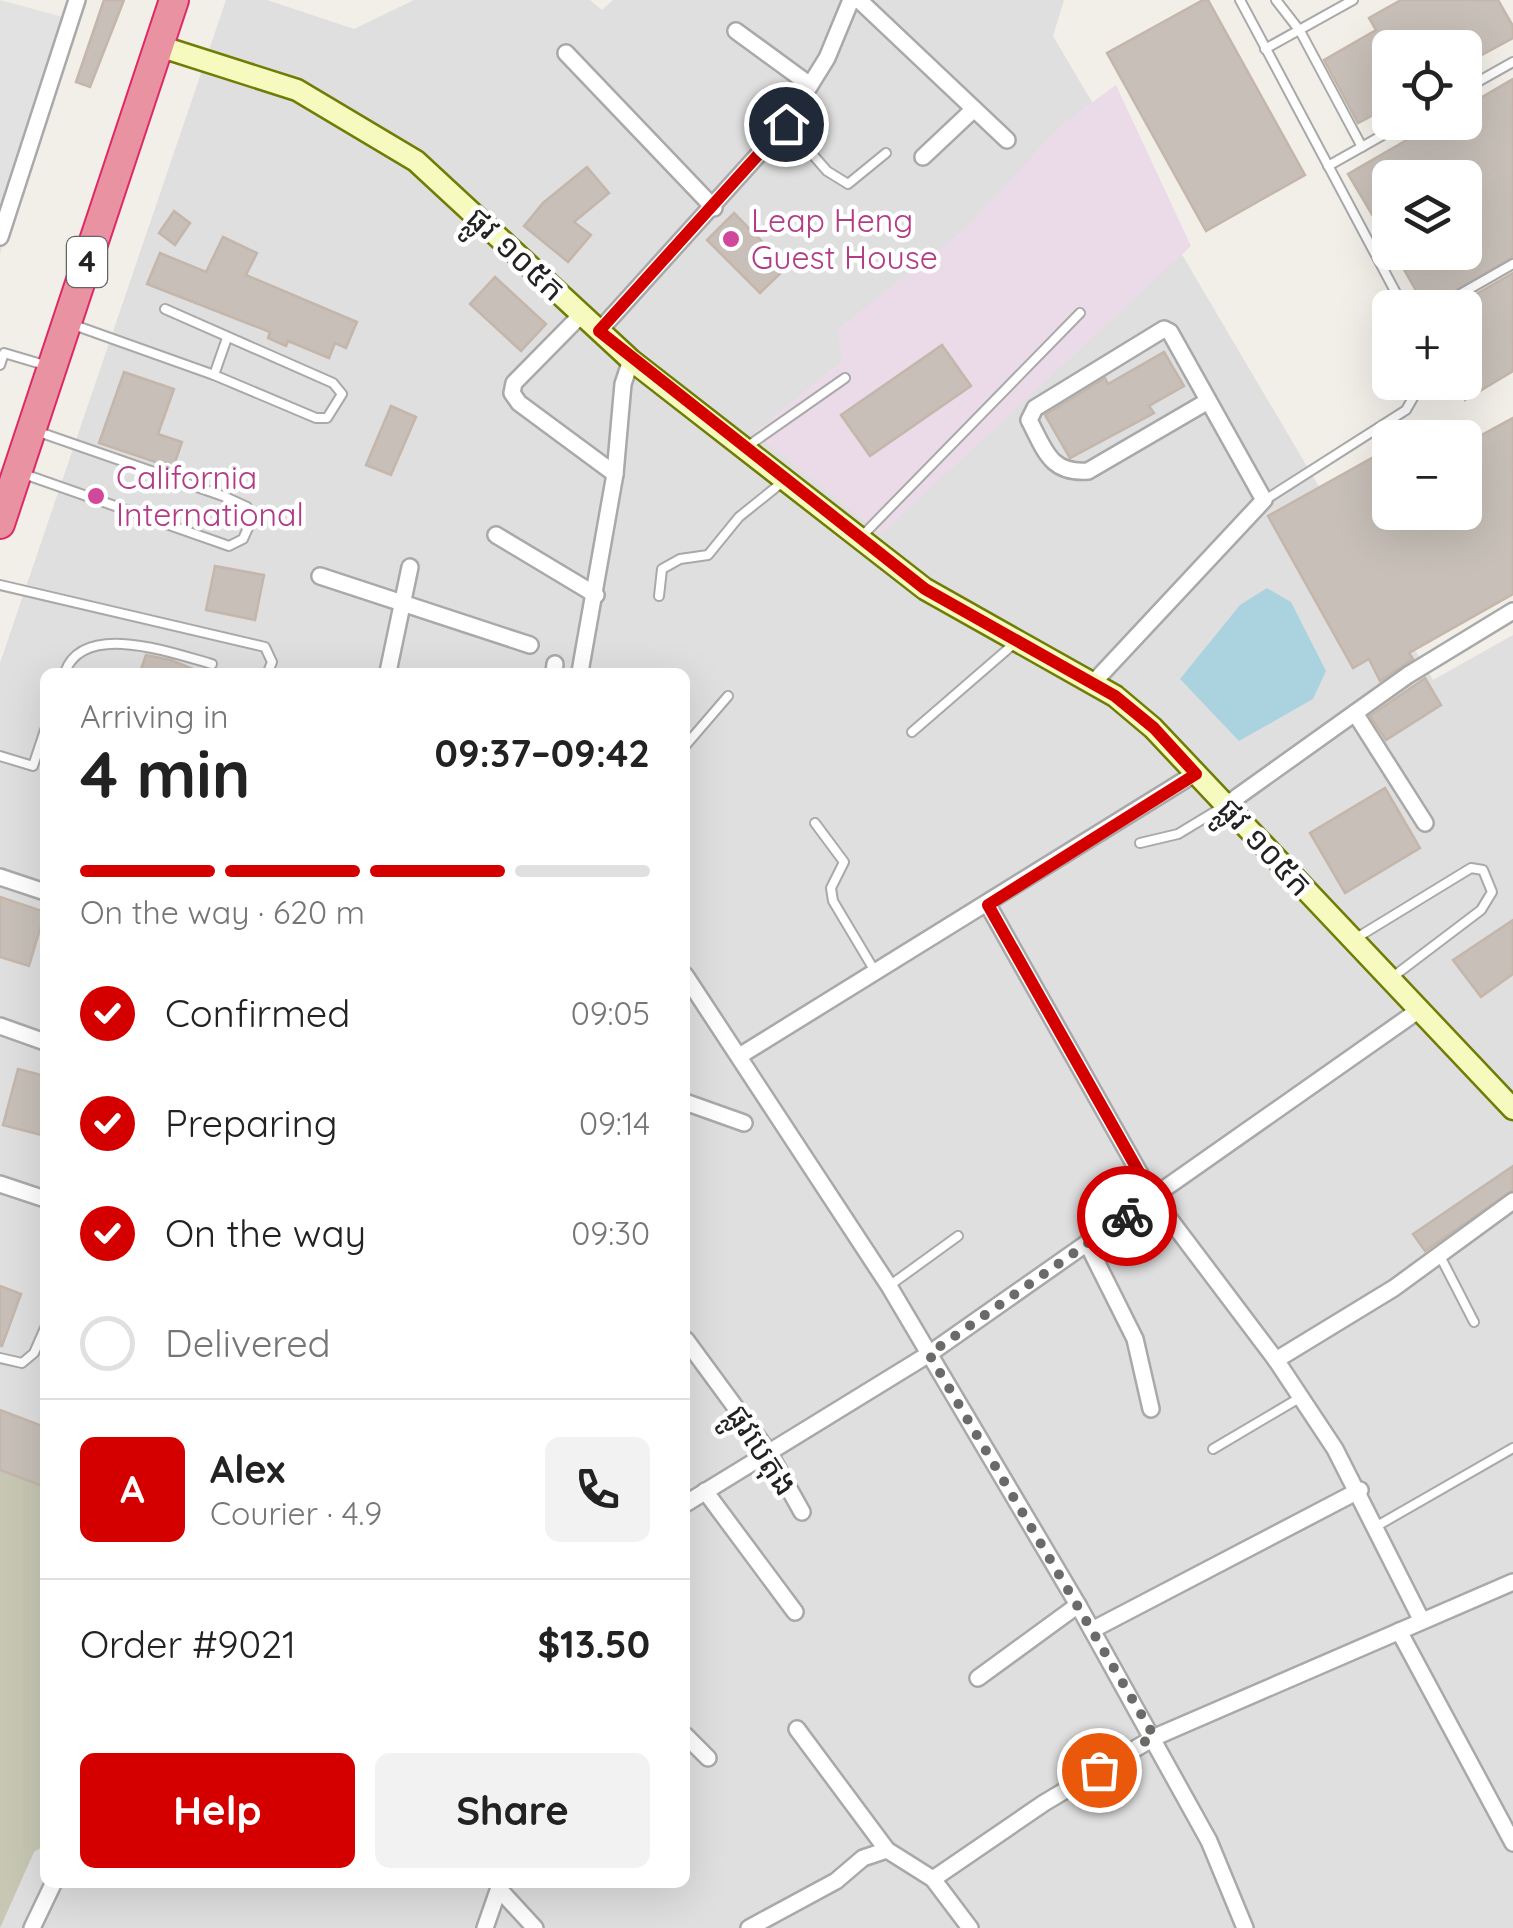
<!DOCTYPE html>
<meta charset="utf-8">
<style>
:root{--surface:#fff;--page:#f2f2f2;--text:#222;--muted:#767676;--line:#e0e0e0;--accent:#d40000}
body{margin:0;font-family:Quicksand,"Noto Sans Khmer",sans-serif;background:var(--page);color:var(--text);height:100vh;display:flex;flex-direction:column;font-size:38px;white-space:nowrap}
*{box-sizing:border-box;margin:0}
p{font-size:32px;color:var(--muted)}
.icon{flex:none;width:55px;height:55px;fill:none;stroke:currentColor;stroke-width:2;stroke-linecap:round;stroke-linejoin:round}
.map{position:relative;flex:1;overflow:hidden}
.side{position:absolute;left:40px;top:668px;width:650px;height:1220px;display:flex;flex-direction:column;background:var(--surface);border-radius:15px;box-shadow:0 10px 40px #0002}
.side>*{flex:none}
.fabs{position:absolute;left:1372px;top:30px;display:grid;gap:20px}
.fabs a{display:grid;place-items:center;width:110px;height:110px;border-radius:15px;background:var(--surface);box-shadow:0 10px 40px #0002;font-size:50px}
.pin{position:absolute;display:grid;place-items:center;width:85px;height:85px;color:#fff;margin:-42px;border:5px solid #fff;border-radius:50%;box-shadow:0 2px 10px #0007}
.courier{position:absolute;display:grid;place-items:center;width:100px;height:100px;margin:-50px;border:8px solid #d40000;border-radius:50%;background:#fff;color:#222;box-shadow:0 2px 12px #0007}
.head em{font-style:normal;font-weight:700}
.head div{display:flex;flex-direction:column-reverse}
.head{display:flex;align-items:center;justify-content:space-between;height:170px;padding:0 40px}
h1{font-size:65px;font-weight:700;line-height:75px}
.bar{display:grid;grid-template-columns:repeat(4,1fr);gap:15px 10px;align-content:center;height:120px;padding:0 40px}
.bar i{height:12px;border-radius:8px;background:var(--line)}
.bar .selected{background:var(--accent)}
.bar p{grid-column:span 4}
.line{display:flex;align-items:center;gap:25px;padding:0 40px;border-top:2px solid var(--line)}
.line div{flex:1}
.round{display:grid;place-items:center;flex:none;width:105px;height:105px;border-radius:15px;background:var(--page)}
ol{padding:0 40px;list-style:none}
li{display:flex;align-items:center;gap:30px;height:110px}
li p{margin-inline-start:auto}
li .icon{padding:10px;border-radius:50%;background:var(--accent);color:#fff;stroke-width:4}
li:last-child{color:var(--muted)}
li i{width:55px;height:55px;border:5px solid var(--line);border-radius:50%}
.cta{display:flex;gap:20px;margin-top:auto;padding:20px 40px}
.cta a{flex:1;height:115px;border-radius:15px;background:var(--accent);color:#fff;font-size:40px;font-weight:700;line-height:115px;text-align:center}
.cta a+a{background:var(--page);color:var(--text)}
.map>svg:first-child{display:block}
.residential{fill:#e0dfdf;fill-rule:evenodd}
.industrial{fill:#ebdbe8}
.construction{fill:#c7c7b4}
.parking{fill:#e2e2e2}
.water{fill:#aad3df}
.building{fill:#c7bfb8;stroke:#c4b6ab;stroke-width:2.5}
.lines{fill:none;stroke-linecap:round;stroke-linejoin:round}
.lane-casing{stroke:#a9a9a9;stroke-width:12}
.street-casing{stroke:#a9a9a9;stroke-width:20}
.secondary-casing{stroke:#707d05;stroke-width:25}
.highway-casing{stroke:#dc2a67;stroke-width:32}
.lane{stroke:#fff;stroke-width:8}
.street{stroke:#fff;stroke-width:15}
.secondary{stroke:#f7fabf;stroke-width:20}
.highway{stroke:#e892a2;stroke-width:28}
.done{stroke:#6b6a68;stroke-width:10;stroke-dasharray:0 18}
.route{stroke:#d40000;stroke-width:12}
.hotel-dot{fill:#d1479c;stroke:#fff;stroke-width:4}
.labels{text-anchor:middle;stroke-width:9;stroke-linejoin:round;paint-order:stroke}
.shield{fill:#fff;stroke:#646464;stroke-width:2.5}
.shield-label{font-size:30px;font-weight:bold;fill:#222}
.hotel-label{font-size:32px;fill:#b23c85;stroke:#fff;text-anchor:start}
.street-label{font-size:32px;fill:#222;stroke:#fff}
</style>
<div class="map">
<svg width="1513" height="1928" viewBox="0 0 1513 1928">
<rect width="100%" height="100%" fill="#f2efe9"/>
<path class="residential" d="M226 0H267L354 29 414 0H590L602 10 613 0H1064L1053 36 1433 680 1513 635V1928H0V663ZM45 672H685V1882H45Z"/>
<polygon class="industrial" points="1116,85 1191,246 881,534 754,433 842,361 838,329 964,230 1061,125"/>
<polygon class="construction" points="0,1462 45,1477 45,1845 34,1852 0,1928"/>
<polygon class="parking" points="0,0 74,20 0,254"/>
<polygon class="water" points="1267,588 1291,602 1326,671 1313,699 1239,741 1180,679 1240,605"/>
<g class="building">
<polygon points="104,0 124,0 90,87 76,82"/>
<polygon points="1203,0 1208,0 1305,175 1206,231 1107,53"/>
<polygon points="1401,0 1498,0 1513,26 1513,38 1465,64 1465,48 1390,48 1390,106 1358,123 1324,60 1376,30 1369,18"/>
<polygon points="1513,79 1513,257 1426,308 1394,252 1465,252 1465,178 1390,178 1390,245 1348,174 1438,122 1465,122 1465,107"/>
<polygon points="587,167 609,193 574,222 591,235 568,262 524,226 543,203"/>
<polygon points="174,211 190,223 175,245 159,233"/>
<polygon points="734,213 787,267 760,293 707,240"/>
<polygon points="223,237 257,253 246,275 357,322 346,348 335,343 329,358 288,341 286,346 268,338 270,332 147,284 160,253 206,272"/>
<polygon points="1513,273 1513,371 1465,400 1458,382 1465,382 1465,308 1452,308"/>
<polygon points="495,277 546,324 521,351 470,304"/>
<polygon points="942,345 971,386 870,456 841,415"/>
<polygon points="1164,352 1184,386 1149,406 1154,413 1070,458 1045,415 1105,378 1108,384"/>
<polygon points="124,372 174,389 158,434 182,442 173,468 99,443"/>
<polygon points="391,406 416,417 391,475 366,465"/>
<polygon points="1513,418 1513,594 1409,653 1413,659 1380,681 1369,659 1353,668 1268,516 1390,448 1390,512 1465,512 1465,444"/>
<polygon points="215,566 264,575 255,620 206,610"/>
<polygon points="146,655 171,660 200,672 140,672"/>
<polygon points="1425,678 1441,705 1386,740 1370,716"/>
<polygon points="1385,788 1420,848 1345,893 1310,833"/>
<polygon points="0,897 45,912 29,966 0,957"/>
<polygon points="1513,920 1513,974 1481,997 1453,960"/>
<polygon points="18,1069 45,1076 41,1135 3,1125"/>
<polygon points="1513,1166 1513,1190 1425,1251 1413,1234"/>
<polygon points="0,1286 21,1294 2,1346 0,1346"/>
<polygon points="0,1410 45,1427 45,1487 0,1470"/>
</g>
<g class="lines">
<defs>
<g id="lane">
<polyline points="1240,0 1404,308"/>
<polyline points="1276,0 1300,31 1362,147"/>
<polyline points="1265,49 1353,0"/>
<polyline points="1465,89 1513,62"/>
<polyline points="786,124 827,171 848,184 886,153"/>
<polyline points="1328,166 1406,122"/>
<polyline points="1436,308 1513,264"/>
<polyline points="71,324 214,375 316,418 327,418 342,394 333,383 165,309"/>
<polyline points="0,365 4,353 48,366"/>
<polyline points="214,375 227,338"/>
<polyline points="748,446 845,378"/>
<polyline points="21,473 229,546 243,539 252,519 247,507 223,496 36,431"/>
<polyline points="1265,500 1406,410 1422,382"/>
<polyline points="863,535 1080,313"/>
<polyline points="0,585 265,647 272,662 268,672"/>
<polyline points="659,596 662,569 680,559 708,555 739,517 785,480"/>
<path d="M65 672C84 620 175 654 212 664"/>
<polyline points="912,732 1016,642"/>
<polyline points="685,746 728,696"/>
<polyline points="0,756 33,766 45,730"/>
<polyline points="815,823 844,862 831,888 833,901 876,973"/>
<polyline points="1140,843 1178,834 1226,805"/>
<polyline points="1353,940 1471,868 1483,870 1492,892 1481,910 1394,976"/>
<polyline points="1440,1256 1474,1322"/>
<polyline points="889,1286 958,1236"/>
<polyline points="0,1358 22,1363 34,1353 45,1328"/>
<polyline points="1213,1449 1301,1397"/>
<polyline points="1377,1526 1513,1448"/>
</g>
<g id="street">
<polyline points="859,0 1007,140"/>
<polyline points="736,31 810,85"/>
<polyline points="566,53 714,208"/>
<polyline points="923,157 974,109"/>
<polyline points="0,237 77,0"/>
<polyline points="581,315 514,383 512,393 519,403 615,474"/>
<polyline points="599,331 786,124 827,58 851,0"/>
<polyline points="496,535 596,595"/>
<polyline points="320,576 530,645"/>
<polyline points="388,672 410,567"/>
<polyline points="554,672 555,664"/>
<polyline points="580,672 615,474 623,384 631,360"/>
<path d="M1093 683 1264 500 1170 332 1164 329 1035 408 1029 420C1045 450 1050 474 1088 471L1208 401"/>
<polyline points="1355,713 1425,823"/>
<polyline points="1226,805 1408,675 1513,611"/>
<polyline points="0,877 45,892"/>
<polyline points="988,905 1153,1197 1276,1360 1335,1449 1422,1621"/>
<polyline points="685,975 889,1286 1078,1605 1209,1841 1245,1928"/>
<polyline points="0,1026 45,1042"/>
<polyline points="741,1055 1196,773"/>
<polyline points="685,1102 744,1123"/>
<polyline points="0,1184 45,1199"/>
<polyline points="1087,1243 1135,1339 1151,1409"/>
<polyline points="686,1340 769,1453 802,1512"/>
<polyline points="1276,1360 1394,1288 1513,1201"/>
<polyline points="705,1491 795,1612"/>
<polyline points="685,1504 929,1354 1419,1010"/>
<polyline points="1092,1630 1360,1490"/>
<polyline points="1399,1631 1513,1843"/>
<polyline points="978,1678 1078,1605"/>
<polyline points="797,1729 887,1850 933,1879 970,1928"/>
<polyline points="685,1735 708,1758"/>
<polyline points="933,1879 1044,1803 1155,1737 1513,1582"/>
<polyline points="499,1889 535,1928"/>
<polyline points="32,1928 54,1882"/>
<polyline points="485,1928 501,1882"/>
<polyline points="749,1928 836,1881 863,1858 887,1850"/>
</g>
<polyline id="secondary" points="159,46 297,90 416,161 631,360 925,589 1115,696 1153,728 1513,1109"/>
<polyline id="highway" points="0,524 174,0"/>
</defs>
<use href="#lane" class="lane-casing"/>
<use href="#street" class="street-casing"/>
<use href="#secondary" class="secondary-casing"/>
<use href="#highway" class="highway-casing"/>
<use href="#lane" class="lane"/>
<use href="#street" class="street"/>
<use href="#secondary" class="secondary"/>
<use href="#highway" class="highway"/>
</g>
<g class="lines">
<polyline class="done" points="1099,1770 1154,1736 929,1354 1127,1216"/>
<polyline class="route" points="786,124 599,331 925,589 1115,696 1154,728 1196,774 988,905 1153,1197 1127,1216"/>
</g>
<g class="hotel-dot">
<circle cx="731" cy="239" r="10"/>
<circle cx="96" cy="496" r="10"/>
</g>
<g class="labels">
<rect class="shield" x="67" y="237" width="40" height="50" rx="8"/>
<g class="shield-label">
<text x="87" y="272">4</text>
</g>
<g class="hotel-label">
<text x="751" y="232">Leap Heng<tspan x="751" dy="37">Guest House</tspan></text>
<text x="116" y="489">California<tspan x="116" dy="37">International</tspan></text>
</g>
<g class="street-label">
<text transform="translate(516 254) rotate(43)" y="11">ផ្លូវ ១០៥ក</text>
<text transform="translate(1265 847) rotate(47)" y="11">ផ្លូវ ១០៥ក</text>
<text transform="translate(762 1450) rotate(57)" y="11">ផ្លូវបេតុង</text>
</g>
</g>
</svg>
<div class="fabs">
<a><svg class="icon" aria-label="locate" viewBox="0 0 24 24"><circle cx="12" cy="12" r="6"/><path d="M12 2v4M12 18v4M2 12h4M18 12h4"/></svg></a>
<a><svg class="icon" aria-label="layers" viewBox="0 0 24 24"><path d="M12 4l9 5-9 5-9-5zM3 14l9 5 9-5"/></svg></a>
<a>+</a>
<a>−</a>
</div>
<div class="pin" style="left:1099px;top:1770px;background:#ea580c"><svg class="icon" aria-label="bag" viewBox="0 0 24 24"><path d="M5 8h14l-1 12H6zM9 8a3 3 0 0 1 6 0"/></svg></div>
<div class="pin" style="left:786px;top:124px;background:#1f2937"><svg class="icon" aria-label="home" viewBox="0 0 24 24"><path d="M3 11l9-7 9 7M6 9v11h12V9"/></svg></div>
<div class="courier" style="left:1127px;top:1216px"><svg class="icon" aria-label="bike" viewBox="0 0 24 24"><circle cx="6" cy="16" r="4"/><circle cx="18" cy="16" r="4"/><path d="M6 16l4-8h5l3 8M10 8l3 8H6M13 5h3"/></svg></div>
<section class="side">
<div class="head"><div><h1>4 min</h1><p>Arriving in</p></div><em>09:37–09:42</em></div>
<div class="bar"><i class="selected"></i><i class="selected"></i><i class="selected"></i><i></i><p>On the way · 620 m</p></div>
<ol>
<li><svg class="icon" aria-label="check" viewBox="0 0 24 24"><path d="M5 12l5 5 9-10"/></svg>Confirmed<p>09:05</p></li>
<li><svg class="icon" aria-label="check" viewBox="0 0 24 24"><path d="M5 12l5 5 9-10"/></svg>Preparing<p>09:14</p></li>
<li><svg class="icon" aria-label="check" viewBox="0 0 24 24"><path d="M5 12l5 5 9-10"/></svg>On the way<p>09:30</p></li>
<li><i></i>Delivered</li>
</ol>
<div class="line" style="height:180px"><b class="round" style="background:var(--accent);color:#fff">A</b><div><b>Alex</b><p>Courier · 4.9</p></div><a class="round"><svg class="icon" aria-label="phone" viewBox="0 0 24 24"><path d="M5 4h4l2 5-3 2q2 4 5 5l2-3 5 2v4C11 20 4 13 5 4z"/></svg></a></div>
<div class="line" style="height:130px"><div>Order #9021</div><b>$13.50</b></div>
<div class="cta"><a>Help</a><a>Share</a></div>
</section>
</div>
